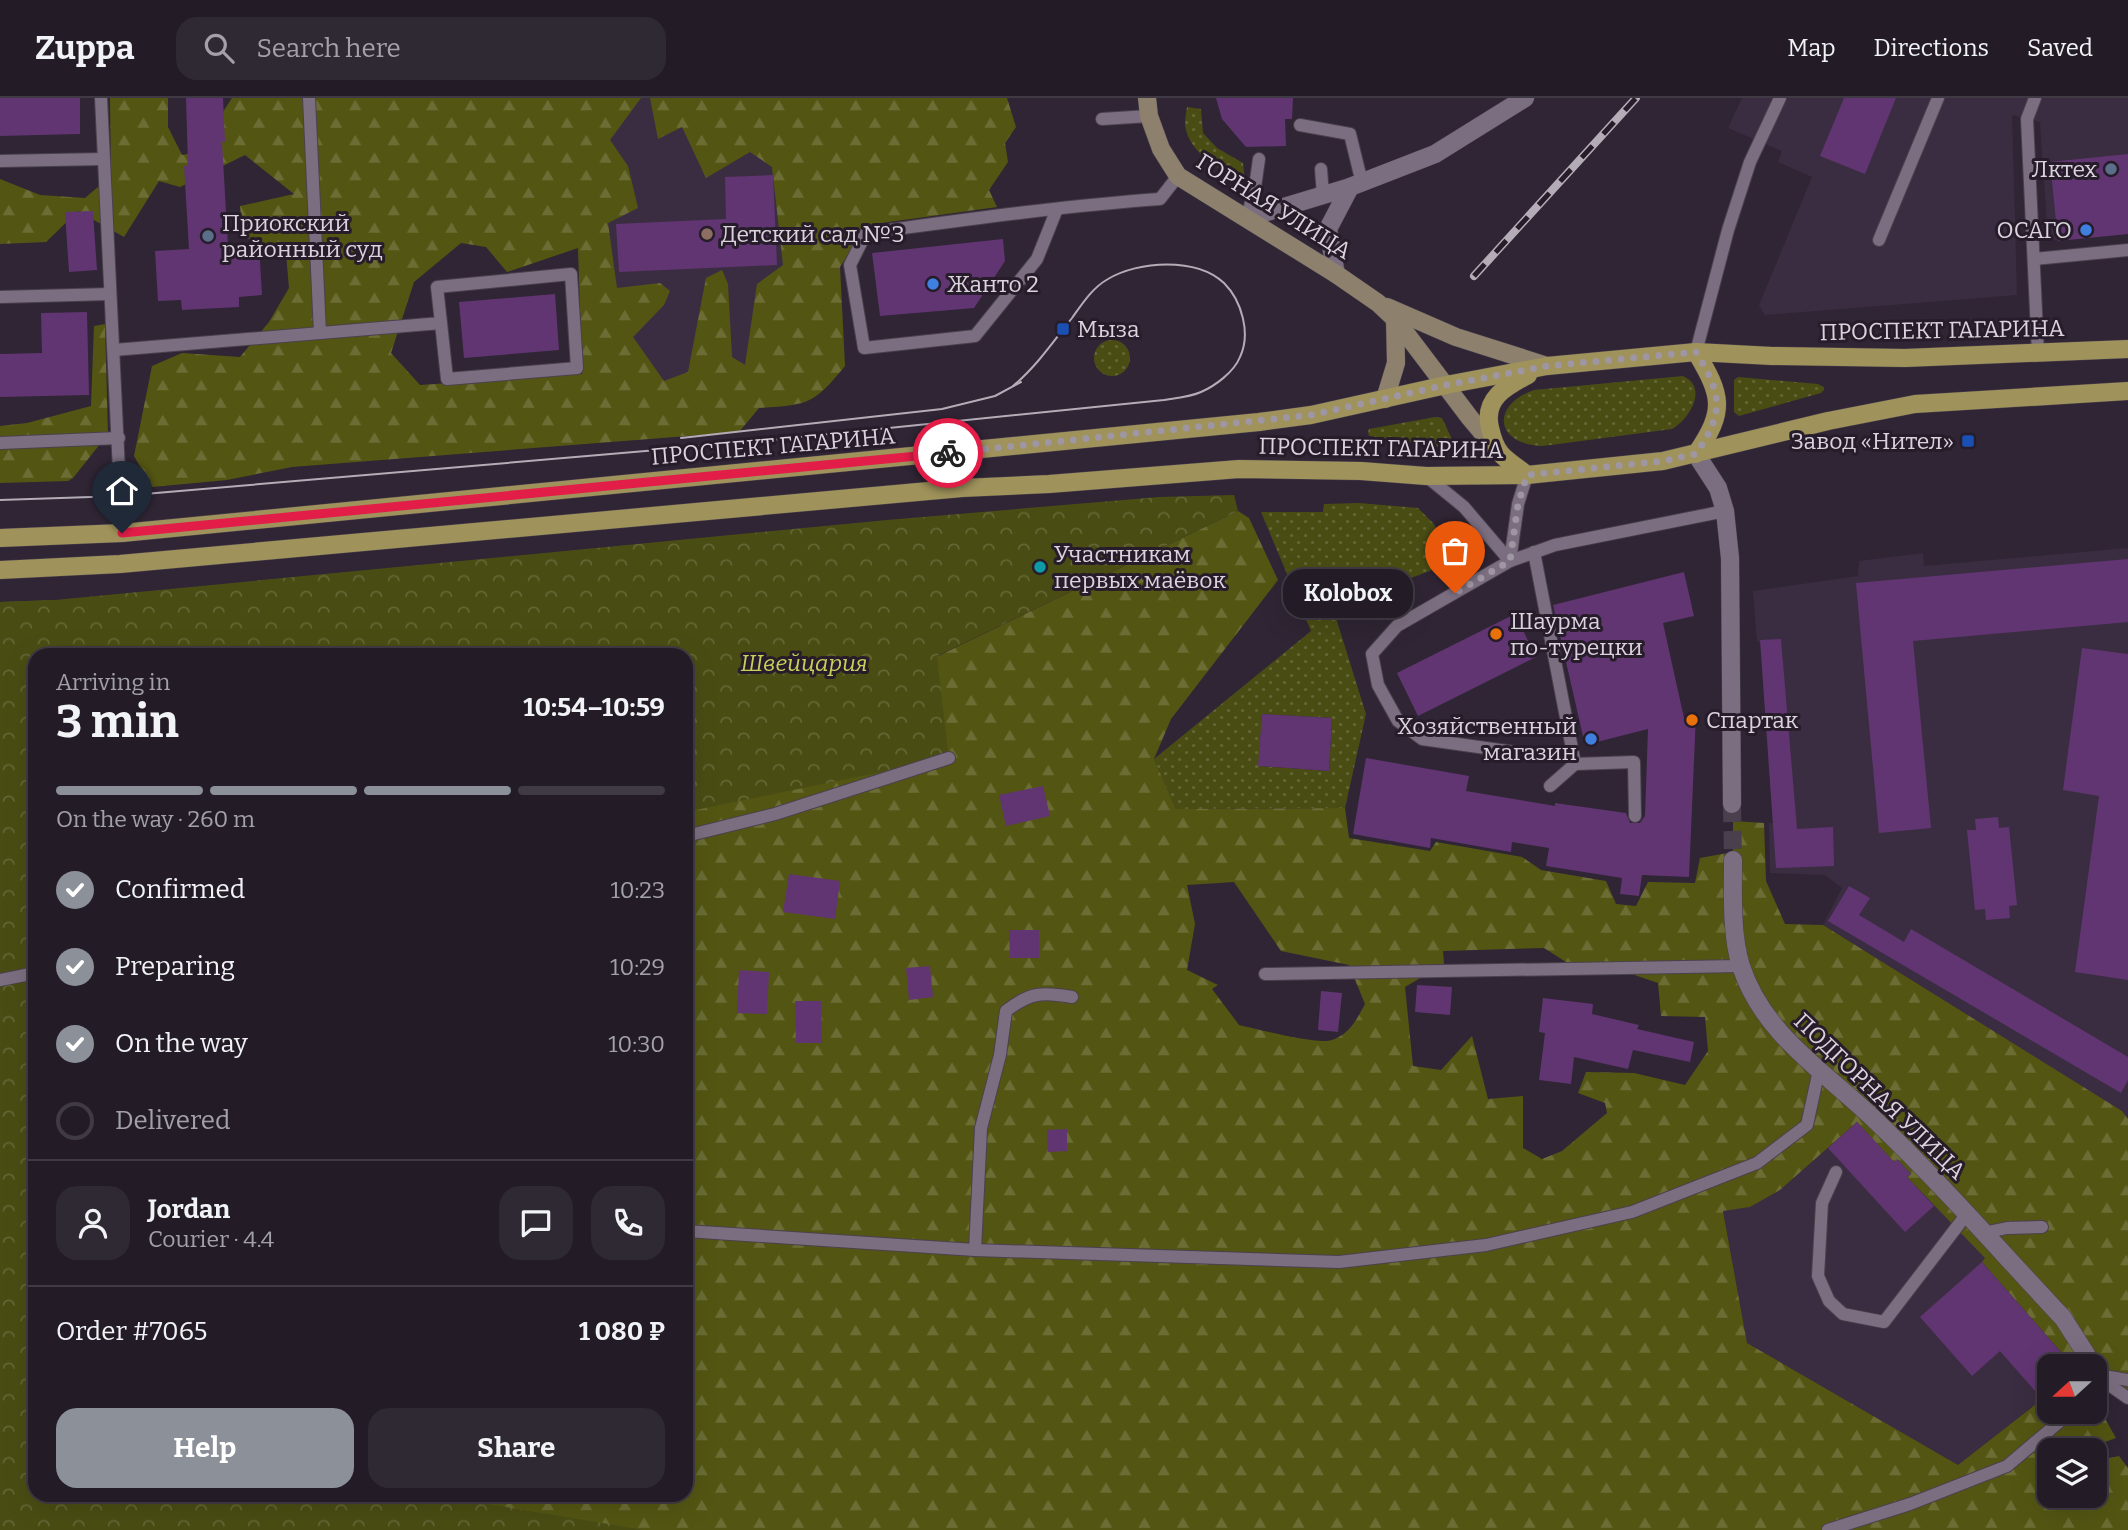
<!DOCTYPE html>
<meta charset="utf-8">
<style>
:root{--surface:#231c27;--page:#2f2933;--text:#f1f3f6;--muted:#a3a1a7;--line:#403a44;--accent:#8c9099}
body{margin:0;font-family:Bitter,serif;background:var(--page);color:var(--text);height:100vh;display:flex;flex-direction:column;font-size:26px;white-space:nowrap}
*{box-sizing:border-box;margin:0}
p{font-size:23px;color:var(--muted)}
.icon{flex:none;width:38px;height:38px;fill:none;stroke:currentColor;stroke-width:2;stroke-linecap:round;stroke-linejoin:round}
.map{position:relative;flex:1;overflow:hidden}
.panel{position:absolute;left:28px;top:550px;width:665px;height:854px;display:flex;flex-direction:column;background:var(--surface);border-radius:21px;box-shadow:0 7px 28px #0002,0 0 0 2px var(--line)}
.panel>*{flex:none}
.needle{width:46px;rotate:249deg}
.buttons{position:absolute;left:2037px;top:1256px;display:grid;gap:14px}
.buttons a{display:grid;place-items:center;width:70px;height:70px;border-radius:14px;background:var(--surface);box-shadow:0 7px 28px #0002,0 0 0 2px var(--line);font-size:35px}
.pin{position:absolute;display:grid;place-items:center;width:60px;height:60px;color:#fff;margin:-72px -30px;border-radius:50% 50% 50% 0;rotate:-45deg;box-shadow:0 0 7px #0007}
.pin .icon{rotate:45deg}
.courier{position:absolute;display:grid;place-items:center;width:70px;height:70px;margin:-35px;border:5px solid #e11d48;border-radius:50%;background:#fff;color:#222;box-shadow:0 2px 9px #0007}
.bubble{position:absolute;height:49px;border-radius:21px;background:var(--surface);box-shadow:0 7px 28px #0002,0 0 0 2px var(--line);font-size:23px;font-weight:700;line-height:49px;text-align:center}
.headline em{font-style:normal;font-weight:700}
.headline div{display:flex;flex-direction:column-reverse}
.headline{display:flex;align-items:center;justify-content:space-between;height:119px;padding:0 28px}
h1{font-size:46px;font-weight:700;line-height:52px}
.bar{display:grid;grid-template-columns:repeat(4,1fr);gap:10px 7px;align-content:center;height:84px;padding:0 28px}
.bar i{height:9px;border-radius:5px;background:var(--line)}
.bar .selected{background:var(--accent)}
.bar p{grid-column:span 4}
.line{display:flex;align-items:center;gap:18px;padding:0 28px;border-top:2px solid var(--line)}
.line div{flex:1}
.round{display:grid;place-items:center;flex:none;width:74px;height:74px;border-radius:21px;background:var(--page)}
ol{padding:0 28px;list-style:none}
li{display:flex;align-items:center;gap:21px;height:77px}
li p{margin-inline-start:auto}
li .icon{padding:7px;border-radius:50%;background:var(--accent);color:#fff;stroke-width:4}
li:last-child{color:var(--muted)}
li i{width:38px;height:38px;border:4px solid var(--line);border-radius:50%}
.cta{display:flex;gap:14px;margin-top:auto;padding:14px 28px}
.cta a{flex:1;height:80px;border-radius:21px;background:var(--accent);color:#fff;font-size:28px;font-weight:700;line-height:80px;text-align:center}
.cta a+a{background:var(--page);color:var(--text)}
header{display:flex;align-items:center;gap:42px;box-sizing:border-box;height:98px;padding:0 35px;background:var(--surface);border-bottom:2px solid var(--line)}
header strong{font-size:33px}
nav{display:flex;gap:38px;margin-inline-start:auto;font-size:24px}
.search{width:490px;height:63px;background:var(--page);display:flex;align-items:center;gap:18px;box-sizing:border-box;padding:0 24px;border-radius:21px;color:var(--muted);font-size:26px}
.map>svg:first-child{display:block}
.built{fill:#3b2d41}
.grass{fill:url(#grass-dots);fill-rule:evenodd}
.forest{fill:url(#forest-firs);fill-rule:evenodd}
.park{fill:url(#park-crowns)}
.building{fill:#613572}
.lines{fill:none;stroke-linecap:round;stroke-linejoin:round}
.street-tunnel{stroke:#493f4d;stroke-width:18;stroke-dasharray:18 9;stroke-linecap:butt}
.lane-casing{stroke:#4a414d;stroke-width:14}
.street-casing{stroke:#4a414d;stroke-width:19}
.secondary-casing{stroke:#4a414d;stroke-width:19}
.primary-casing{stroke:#4a414d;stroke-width:19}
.lane{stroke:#7b6e80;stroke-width:12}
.street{stroke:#7b6e80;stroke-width:18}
.secondary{stroke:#8d806d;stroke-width:18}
.primary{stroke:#9f925b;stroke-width:18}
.tram{stroke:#b4acb7;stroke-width:2}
.rail-casing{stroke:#b4acb7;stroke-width:8}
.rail{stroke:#261c2a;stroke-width:5;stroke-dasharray:16;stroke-linecap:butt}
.done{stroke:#9e96a2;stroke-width:7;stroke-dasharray:0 12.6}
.route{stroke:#e11d48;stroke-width:9}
.service-dot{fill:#5c6f8a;stroke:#261c2a;stroke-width:2.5}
.shop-dot{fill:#3f7fe0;stroke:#261c2a;stroke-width:2.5}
.education-dot{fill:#8d6e63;stroke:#261c2a;stroke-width:2.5}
.transit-dot{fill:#1a4fb4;stroke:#261c2a;stroke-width:2.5}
.culture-dot{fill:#0f9aa8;stroke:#261c2a;stroke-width:2.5}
.food-dot{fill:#e8710a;stroke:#261c2a;stroke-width:2.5}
.labels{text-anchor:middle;stroke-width:6;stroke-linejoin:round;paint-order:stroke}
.poi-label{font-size:23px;fill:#dad3dd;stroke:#261c2a;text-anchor:start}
.street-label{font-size:23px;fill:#dad3dd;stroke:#261c2a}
.park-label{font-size:23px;font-style:italic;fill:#c8d05c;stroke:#261c2a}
</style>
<header>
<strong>Zuppa</strong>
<div class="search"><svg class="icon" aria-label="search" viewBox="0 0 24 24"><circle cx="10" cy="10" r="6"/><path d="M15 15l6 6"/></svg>Search here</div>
<nav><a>Map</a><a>Directions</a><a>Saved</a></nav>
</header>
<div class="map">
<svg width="2128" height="1432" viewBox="0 0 2128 1432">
<defs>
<pattern id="grass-dots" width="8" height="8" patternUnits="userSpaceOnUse" patternTransform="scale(1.75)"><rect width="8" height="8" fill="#4a4d13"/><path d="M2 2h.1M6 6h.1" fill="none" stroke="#646635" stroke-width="1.8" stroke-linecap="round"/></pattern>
<pattern id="forest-firs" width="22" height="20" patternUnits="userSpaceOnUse" patternTransform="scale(1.75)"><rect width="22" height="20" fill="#535612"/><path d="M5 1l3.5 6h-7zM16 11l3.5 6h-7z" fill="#6b6d34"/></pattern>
<pattern id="park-crowns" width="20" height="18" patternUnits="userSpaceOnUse" patternTransform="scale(1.75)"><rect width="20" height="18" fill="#4a4d13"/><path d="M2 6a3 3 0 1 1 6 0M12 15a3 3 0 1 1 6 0" fill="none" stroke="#646635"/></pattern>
</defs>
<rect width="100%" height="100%" fill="#2f2534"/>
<g class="built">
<polygon points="583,0 805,0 832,273 611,296"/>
<polygon points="1742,0 2128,0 2128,136 2048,142 2040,24 2012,17 2017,197 1765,217 1759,207 1812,79 1778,64 1782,53 1728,30"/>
<polygon points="2128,450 2128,1021 2122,1013 1823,827 1842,790 1825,777 1770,775 1769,725 1790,726 1782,547 1757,544 1753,493 1858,478 1859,463 1923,455 1924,468"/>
<polygon points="1857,1024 1894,1064 1897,1061 1911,1076 1908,1079 1986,1160 1982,1165 2074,1269 2049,1269 2049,1296 1958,1367 1747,1245 1723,1112 1750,1109 1780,1092"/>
</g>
<g class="grass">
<path d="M1187 9 1201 11 1203 35 1217 50 1243 65 1245 84C1223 72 1193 59 1186 32 1184 26 1186 16 1187 9Z"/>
<circle cx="1112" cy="260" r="18"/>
<path d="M1683 278C1709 290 1689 321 1672 331L1543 348C1495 347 1490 307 1534 292Z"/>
<polygon points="1738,279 1818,286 1824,289 1824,292 1821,295 1739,318 1734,314 1734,282"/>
<polygon points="1435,319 1442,320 1457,352 1369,338 1368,334 1369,331"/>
<path d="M1359 405 1418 410 1433 425 1458 460 1448 466 1358 500 1336 520 1366 616 1345 710 1176 711 1154 661 1311 533 1261 414H1323L1324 406ZM1262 616 1332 620 1329 673 1259 668Z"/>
</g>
<g class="forest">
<path d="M110 0H168V29L182 57 197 54 232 0H641L610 42 628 68 638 110 608 125 617 190 660 185 670 193 664 207 633 239 664 283 688 274 706 180 722 172 728 186 732 259 745 267 757 186 783 167 772 69 750 54 706 80 682 29 658 41 650 0H1007L1016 29 1005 45 1008 64 989 92 997 109 867 127 840 169 845 268C814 306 809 307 759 310L739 334 292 369 227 382 152 389 134 358 152 268 182 255 240 259 269 224 289 190 286 155 243 139 240 108 294 96 245 57 180 89 159 83 124 139 78 113 46 144 0 146V81L40 97 85 100 111 78ZM461 145 486 149 507 174 578 150 582 276 420 287 391 255 414 184Z"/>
<polygon points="105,226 108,336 73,380 68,383 0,385 0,328 27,325 91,308 94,228"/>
<path d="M1238 413 1249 420 1278 482 1171 621 1154 661 1176 711 1345 710 1349 740 1430 753 1436 744 1522 759 1541 772 1606 783 1616 806 1636 808 1648 784 1695 785 1700 760 1733 754V723L1764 725 1766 783 1785 826 1823 827 2122 1013 2128 1021V1294L2113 1289 2095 1298V1269H2074L1982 1164 1985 1160 1907 1079 1911 1076 1898 1062 1894 1064 1857 1024 1780 1092 1750 1109 1723 1113 1747 1245 1958 1367 2049 1296V1314H2095V1303L2116 1340 2091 1349 2089 1353H2049V1398H2095V1363L2119 1358 2128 1370V1432H64L13 1410 0 504 55 502 938 558ZM35 556H686V1396H35ZM1234 784 1281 853 1349 867 1365 906C1357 921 1350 936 1332 942 1317 947 1257 931 1239 927L1212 891 1218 887 1187 872 1195 826 1187 787ZM1544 850 1577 871 1611 869 1658 885 1661 918 1705 919 1708 953 1685 987 1634 975 1586 974 1578 995 1605 1005 1607 1015 1562 1053 1542 1061 1523 1050V998L1488 1001 1472 938 1441 972 1413 968 1405 889 1444 866 1443 853Z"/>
</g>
<polygon class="park" points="1234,397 1238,413 937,558 949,660 686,714 686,556 35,556 35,1396 432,1397 645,1432 0,1432 0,504 55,502 887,422 1159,399"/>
<g class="building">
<polygon points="0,0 80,0 80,36 0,38"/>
<polygon points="186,0 223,0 225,44 222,44 228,148 259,147 262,197 239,199 239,209 182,212 181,202 158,203 155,153 189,151 184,68 188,68"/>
<polygon points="1216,0 1293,0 1292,21 1285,21 1286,48 1246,49 1222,21"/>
<polygon points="1844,0 1896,0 1865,76 1820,58"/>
<polygon points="2128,56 2128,136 2058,143 2050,64"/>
<polygon points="773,77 777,167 619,174 616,126 726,121 725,79"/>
<polygon points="93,113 97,172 69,174 65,114"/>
<polygon points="1003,141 1005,163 974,210 880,218 872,155"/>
<polygon points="555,196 559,252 464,260 459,204"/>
<polygon points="87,214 89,297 0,299 0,256 42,255 41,215"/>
<polygon points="2128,461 2128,524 1913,543 1931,730 1879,735 1856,485"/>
<polygon points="1684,474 1694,518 1663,525 1684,620 1696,616 1689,779 1642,777 1639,798 1620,796 1622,780 1546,768 1549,750 1512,744 1511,754 1431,740 1430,750 1353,736 1366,660 1469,678 1466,693 1555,708 1555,705 1626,715 1630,725 1640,725 1645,718 1648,631 1585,647 1553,507"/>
<polygon points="1515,516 1536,559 1418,618 1397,575"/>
<polygon points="1781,541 1797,731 1833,729 1834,768 1776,770 1760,542"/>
<polygon points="2082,550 2128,556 2128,882 2075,874 2099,698 2063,692"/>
<polygon points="1262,616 1332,620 1329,673 1258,668"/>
<polygon points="1043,688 1050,718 1006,728 999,697"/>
<polygon points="1998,719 1999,730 2009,729 2017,807 2009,808 2010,820 1986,822 1985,811 1975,812 1967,732 1976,732 1975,721"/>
<polygon points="789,776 840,783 835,821 783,814"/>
<polygon points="1849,788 1870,800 1859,817 1904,844 1911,831 2128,959 2128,982 2121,995 1828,823"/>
<polygon points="1009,832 1039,832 1039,860 1010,860"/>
<polygon points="930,868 933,899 909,902 906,870"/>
<polygon points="739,872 769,874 767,916 737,915"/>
<polygon points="1417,887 1452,889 1450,917 1415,914"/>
<polygon points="1321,893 1342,895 1338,934 1318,932"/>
<polygon points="1543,900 1593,906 1592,916 1639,927 1637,931 1694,944 1690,964 1633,952 1628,971 1574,959 1571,986 1539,982 1545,935 1539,934"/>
<polygon points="795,903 821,903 822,945 796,945"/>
<polygon points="1857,1024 1894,1064 1897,1061 1911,1076 1907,1079 1934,1108 1905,1134 1828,1050"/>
<polygon points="1067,1031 1067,1053 1048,1054 1047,1032"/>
<polygon points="1982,1164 2074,1269 2049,1269 2049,1309 2000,1253 1972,1278 1920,1219"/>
</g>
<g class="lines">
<polyline class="street-tunnel" points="1732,706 1733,762"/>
<defs>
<g id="lane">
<polyline points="101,0 122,435"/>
<polyline points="309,0 320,235"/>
<polyline points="2035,0 2027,21 2038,256"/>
<polyline points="1102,21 1149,18"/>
<polyline points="1300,27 1350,36 1362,85"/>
<polyline points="0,63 103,61"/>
<polyline points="1321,71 1323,97"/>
<path d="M1057 111 1037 161 975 238 864 250 850 167 866 135C964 122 1062 108 1160 101L1178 78"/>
<polyline points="1247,120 1255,89 1259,61"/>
<polyline points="1879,142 1938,0"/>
<polyline points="2034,161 2128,152"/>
<polyline points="0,199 110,196"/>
<polyline points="114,252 441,225 447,281 577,270 571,176 437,189 441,225"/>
<polyline points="1696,254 1728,132 1750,64 1780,0"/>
<polyline points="0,345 119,340"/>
<polyline points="1426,378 1464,409 1510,463"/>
<polyline points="1534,454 1575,666 1550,688"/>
<polyline points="1510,463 1518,406 1527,377"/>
<polyline points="1514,654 1422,641 1398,623 1378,587 1372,556 1397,528 1510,463 1555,447 1725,413"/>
<polyline points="1575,666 1634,664 1635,718"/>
<polyline points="686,738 775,716 949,660"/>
<polyline points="1265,876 1741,868"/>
<polyline points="0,882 35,875"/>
<polyline points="1836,1074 1822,1105 1818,1178 1829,1203 1843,1216 1884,1224 1966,1117"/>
<polyline points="686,1133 975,1152 1339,1164 1486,1147 1632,1114 1757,1065 1807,1027 1819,972"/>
<polyline points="1983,1135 2007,1130 2042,1129"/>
<path d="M975 1152 981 1030 1000 957 1006 913C1030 894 1042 894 1072 899"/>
<polyline points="2095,1277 2128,1300"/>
<polyline points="2098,1277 2128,1282"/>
<polyline points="1828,1432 1910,1406 2007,1368 2071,1314"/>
</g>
<g id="street">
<polyline points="1247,120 1350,89 1435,56 1525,0"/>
<polyline points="1336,176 1328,131 1350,89"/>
<polyline points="1696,356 1718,390 1725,413 1730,460 1732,706"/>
<path d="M1733 762C1733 795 1731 837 1741 868 1763 937 1827 975 1876 1023 1941 1085 2001 1154 2063 1220L2086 1256 2090 1269"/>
</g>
<g id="secondary">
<polyline points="1147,0 1149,18 1161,51 1178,78 1336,176 1378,205 1395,221 1470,320 1497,352"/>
<polyline points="1387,209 1456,239 1547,268"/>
<polyline points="1385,301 1396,265 1395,221"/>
</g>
<g id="primary">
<path d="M1696 254C1722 298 1726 312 1696 356"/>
<path d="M1527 377C1519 370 1508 364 1501 356 1495 349 1492 339 1490 330 1483 301 1505 289 1528 277"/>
<polyline points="0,440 122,435 1259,324 1311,317 1446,287 1547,268 1696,254 1772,258 1905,260 2128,251"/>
<polyline points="0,472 120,466 962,390 1049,386 1239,371 1361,373 1426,378 1527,377 1663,363 1828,323 1915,306 2128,293"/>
</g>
</defs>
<use href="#lane" class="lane-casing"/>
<use href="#street" class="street-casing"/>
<use href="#secondary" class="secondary-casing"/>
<use href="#primary" class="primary-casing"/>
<use href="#lane" class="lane"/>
<use href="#street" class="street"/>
<use href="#secondary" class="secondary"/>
<use href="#primary" class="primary"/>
<g class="tram">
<polyline points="681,340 942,311 995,298 1021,284"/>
<path d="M0 402 121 398 751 344 1164 302C1176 300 1190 299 1201 294 1215 288 1234 274 1240 259 1251 236 1242 203 1224 185 1196 159 1138 163 1108 181 1092 190 1082 206 1072 220 1053 244 1036 269 1013 288"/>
</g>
<defs>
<polyline id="rail" points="1474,178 1636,0"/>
</defs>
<use href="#rail" class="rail-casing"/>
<use href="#rail" class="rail"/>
</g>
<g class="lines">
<path class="done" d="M948 355 1311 317 1446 287 1547 268 1696 254C1722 297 1725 313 1696 356L1663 363 1527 377 1518 406 1510 463 1455 495"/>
<polyline class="route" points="122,435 948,355"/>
</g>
<g class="service-dot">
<circle cx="2111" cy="71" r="7"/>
<circle cx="208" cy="138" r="7"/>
</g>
<g class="shop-dot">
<circle cx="2086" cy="132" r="7"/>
<circle cx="933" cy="186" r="7"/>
<circle cx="1591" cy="641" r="7"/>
</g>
<circle class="education-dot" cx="707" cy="136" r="7"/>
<g class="transit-dot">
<rect x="1056" y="224" width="14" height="14" rx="3.5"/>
<rect x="1961" y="336" width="14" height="14" rx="3.5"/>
</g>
<circle class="culture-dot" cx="1040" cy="469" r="7"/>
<g class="food-dot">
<circle cx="1496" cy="536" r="7"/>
<circle cx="1692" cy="622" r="7"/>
</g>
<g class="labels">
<g class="poi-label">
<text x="2097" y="79" text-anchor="end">Лктех</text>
<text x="222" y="133">Приокский<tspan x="222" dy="26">районный суд</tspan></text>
<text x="2072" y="140" text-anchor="end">ОСАГО</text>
<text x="721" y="144">Детский сад №3</text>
<text x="947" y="194">Жанто 2</text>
<text x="1077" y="239">Мыза</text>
<text x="1954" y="351" text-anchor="end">Завод «Нител»</text>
<text x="1054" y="464">Участникам<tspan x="1054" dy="26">первых маёвок</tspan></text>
<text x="1510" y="531">Шаурма<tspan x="1510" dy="26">по-турецки</tspan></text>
<text x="1706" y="630">Спартак</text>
<text x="1577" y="636" text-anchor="end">Хозяйственный<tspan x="1577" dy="26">магазин</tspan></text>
</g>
<g class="street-label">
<text transform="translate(1274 108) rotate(32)" y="8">ГОРНАЯ УЛИЦА</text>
<text transform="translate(1942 232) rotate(-1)" y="8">ПРОСПЕКТ ГАГАРИНА</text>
<text transform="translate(773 348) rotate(-5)" y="8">ПРОСПЕКТ ГАГАРИНА</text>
<text transform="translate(1381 350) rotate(1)" y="8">ПРОСПЕКТ ГАГАРИНА</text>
<text transform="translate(1880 998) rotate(44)" y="8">ПОДГОРНАЯ УЛИЦА</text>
</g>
<g class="park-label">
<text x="804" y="573">Швейцария</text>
</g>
</g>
</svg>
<div class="buttons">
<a><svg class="needle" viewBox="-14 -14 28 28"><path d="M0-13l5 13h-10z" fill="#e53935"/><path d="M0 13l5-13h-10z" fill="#a3a1a7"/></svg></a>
<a><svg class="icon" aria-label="layers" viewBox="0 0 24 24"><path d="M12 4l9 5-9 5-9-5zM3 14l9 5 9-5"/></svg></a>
</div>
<div class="pin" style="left:1455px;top:495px;background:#ea580c"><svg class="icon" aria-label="bag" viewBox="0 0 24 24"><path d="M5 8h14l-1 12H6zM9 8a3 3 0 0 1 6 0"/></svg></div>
<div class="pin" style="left:122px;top:435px;background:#1f2937"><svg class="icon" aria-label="home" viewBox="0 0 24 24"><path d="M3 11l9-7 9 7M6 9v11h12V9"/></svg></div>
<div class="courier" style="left:948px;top:355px"><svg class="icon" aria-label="bike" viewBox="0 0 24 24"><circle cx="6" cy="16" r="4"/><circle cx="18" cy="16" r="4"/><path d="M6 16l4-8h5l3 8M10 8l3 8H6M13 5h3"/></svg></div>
<div class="bubble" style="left:1283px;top:471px;width:130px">Kolobox</div>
<section class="panel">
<div class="headline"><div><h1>3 min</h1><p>Arriving in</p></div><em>10:54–10:59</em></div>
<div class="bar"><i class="selected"></i><i class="selected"></i><i class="selected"></i><i></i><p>On the way · 260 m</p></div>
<ol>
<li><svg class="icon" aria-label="check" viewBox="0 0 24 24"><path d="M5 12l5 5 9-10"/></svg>Confirmed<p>10:23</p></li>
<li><svg class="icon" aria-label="check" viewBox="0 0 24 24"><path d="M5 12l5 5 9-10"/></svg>Preparing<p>10:29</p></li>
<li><svg class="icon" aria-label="check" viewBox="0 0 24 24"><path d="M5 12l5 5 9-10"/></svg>On the way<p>10:30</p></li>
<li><i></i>Delivered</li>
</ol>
<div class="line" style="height:126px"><a class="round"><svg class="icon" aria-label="person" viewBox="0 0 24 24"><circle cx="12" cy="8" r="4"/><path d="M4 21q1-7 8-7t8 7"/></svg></a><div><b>Jordan</b><p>Courier · 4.4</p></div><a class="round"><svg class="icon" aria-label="chat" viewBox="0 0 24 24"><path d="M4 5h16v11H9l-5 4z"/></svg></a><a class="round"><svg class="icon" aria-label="phone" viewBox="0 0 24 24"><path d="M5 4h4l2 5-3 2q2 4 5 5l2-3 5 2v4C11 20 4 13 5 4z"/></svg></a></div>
<div class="line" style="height:91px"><div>Order #7065</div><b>1 080 ₽</b></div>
<div class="cta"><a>Help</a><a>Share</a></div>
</section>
</div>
